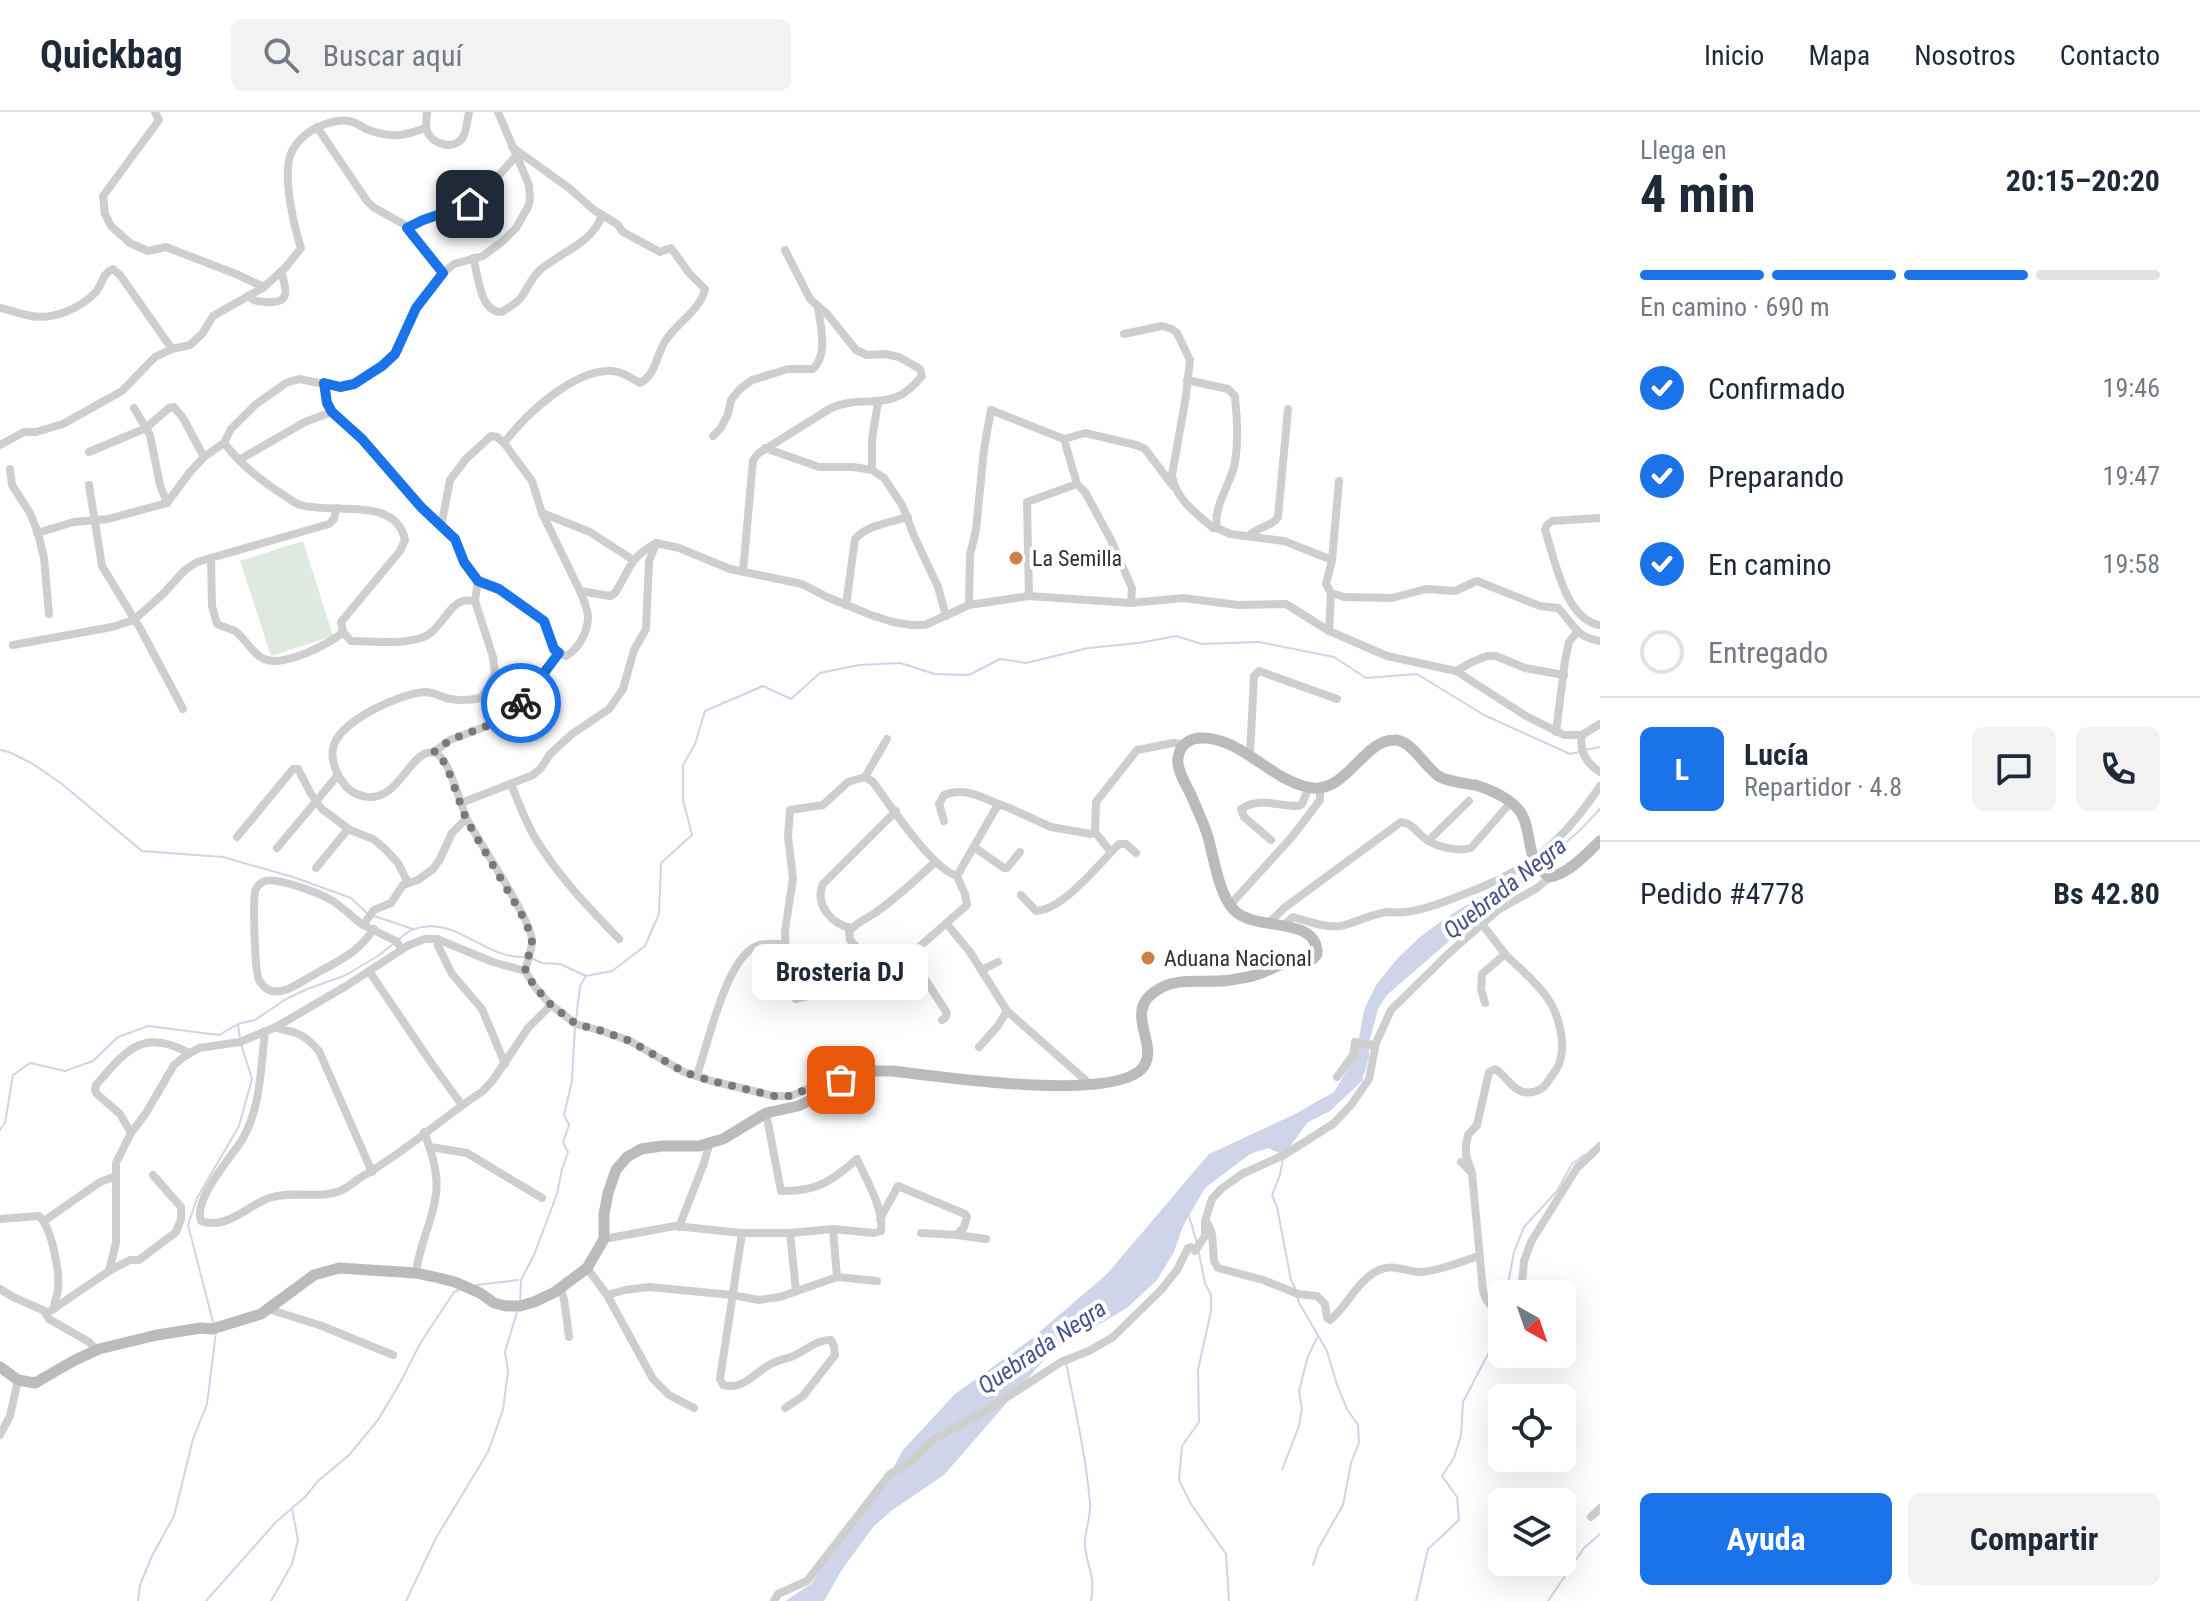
<!DOCTYPE html>
<html lang="es">
<meta charset="utf-8">
<style>
:root{--surface:#fff;--page:#f2f2f3;--text:#1f2937;--muted:#747a83;--line:#e0e1e3;--accent:#1a73e8}
body{margin:0;font-family:"Roboto Condensed",sans-serif;background:var(--page);color:var(--text);height:100vh;display:flex;flex-direction:column;font-size:30px;white-space:nowrap}
*{box-sizing:border-box;margin:0}
p{font-size:26px;color:var(--muted)}
.icon{flex:none;width:44px;height:44px;fill:none;stroke:currentColor;stroke-width:2;stroke-linecap:round;stroke-linejoin:round}
.map{position:relative;flex:1;overflow:hidden}
.details{display:flex;flex-direction:column;background:var(--surface);width:600px}
.details>*{flex:none}
.needle{width:52px;rotate:140deg}
.controls{position:absolute;left:1488px;top:1168px;display:grid;gap:16px}
.controls a{display:grid;place-items:center;width:88px;height:88px;border-radius:12px;background:var(--surface);box-shadow:0 8px 32px #0002;font-size:40px}
.pin{position:absolute;display:grid;place-items:center;width:68px;height:68px;color:#fff;margin:-34px;border-radius:16px;box-shadow:0 4px 12px #0006}
.courier{position:absolute;display:grid;place-items:center;width:80px;height:80px;margin:-40px;border:6px solid #1a73e8;border-radius:50%;background:#fff;color:#222;box-shadow:0 2px 10px #0007}
.bubble{position:absolute;height:56px;border-radius:12px;background:var(--surface);box-shadow:0 8px 32px #0002;font-size:26px;font-weight:700;line-height:56px;text-align:center}
.summary em{font-style:normal;font-weight:700}
.summary div{display:flex;flex-direction:column-reverse}
.summary{display:flex;align-items:center;justify-content:space-between;height:136px;padding:0 40px}
h1{font-size:52px;font-weight:700;line-height:60px}
.bar{display:grid;grid-template-columns:repeat(4,1fr);gap:12px 8px;align-content:center;height:96px;padding:0 40px}
.bar i{height:10px;border-radius:6px;background:var(--line)}
.bar .selected{background:var(--accent)}
.bar p{grid-column:span 4}
.line{display:flex;align-items:center;gap:20px;padding:0 40px;border-top:2px solid var(--line)}
.line div{flex:1}
.round{display:grid;place-items:center;flex:none;width:84px;height:84px;border-radius:12px;background:var(--page)}
ol{padding:0 40px;list-style:none}
li{display:flex;align-items:center;gap:24px;height:88px}
li p{margin-inline-start:auto}
li .icon{padding:8px;border-radius:50%;background:var(--accent);color:#fff;stroke-width:4}
li:last-child{color:var(--muted)}
li i{width:44px;height:44px;border:4px solid var(--line);border-radius:50%}
.action{display:flex;gap:16px;margin-top:auto;padding:16px 40px}
.action a{flex:1;height:92px;border-radius:12px;background:var(--accent);color:#fff;font-size:32px;font-weight:700;line-height:92px;text-align:center}
.action a+a{background:var(--page);color:var(--text)}
header{display:flex;align-items:center;gap:48px;box-sizing:border-box;height:112px;padding:0 40px;background:var(--surface);border-bottom:2px solid var(--line)}
header strong{font-size:38px}
nav{display:flex;gap:44px;margin-inline-start:auto;font-size:28px}
.search{width:560px;height:72px;background:var(--page);display:flex;align-items:center;gap:20px;box-sizing:border-box;padding:0 28px;border-radius:12px;color:var(--muted);font-size:30px}
main{display:flex;flex:1;min-height:0}
.map>svg:first-child{display:block}
.green{fill:#dfe9df}
.water{fill:#d0d4e9}
.lines{fill:none;stroke-linecap:round;stroke-linejoin:round}
.stream{stroke:#d0d4e9;stroke-width:2}
.street{stroke:#cecece;stroke-width:8}
.secondary{stroke:#bbb;stroke-width:11}
.done{stroke:#797979;stroke-width:8;stroke-dasharray:0 14.4}
.route{stroke:#1a73e8;stroke-width:10}
.poi-dot{fill:#d17f4a;stroke:#fff;stroke-width:3}
.labels{text-anchor:middle;stroke-width:8;stroke-linejoin:round;paint-order:stroke}
.poi-label{font-size:22px;fill:#313131;stroke:#fff;text-anchor:start}
.water-label{font-size:24px;font-style:italic;fill:#48528b;stroke:#fff}
</style>
<header>
<strong>Quickbag</strong>
<div class="search"><svg class="icon" aria-label="search" viewBox="0 0 24 24"><circle cx="10" cy="10" r="6"/><path d="M15 15l6 6"/></svg>Buscar aquí</div>
<nav><a>Inicio</a><a>Mapa</a><a>Nosotros</a><a>Contacto</a></nav>
</header>
<main>
<div class="map">
<svg width="1600" height="1489" viewBox="0 0 1600 1489">
<rect width="100%" height="100%" fill="#fff"/>
<polygon class="green" points="303,429 333,524 271,544 240,449"/>
<polygon class="water" points="1529,759 1536,766 1493,791 1387,883 1378,897 1369,931 1369,945 1362,969 1330,999 1308,1010 1284,1043 1268,1036 1250,1042 1205,1076 1183,1114 1174,1140 1157,1168 1127,1196 1050,1241 944,1363 891,1399 874,1414 843,1456 824,1489 785,1489 811,1472 858,1401 890,1362 903,1338 955,1282 1030,1228 1107,1162 1209,1042 1295,1002 1334,980 1356,943 1364,898 1376,873 1397,847 1420,825 1444,807 1486,781"/>
<g class="lines">
<g class="stream">
<polyline points="0,638 9,640 33,652 62,672 142,739 223,745 293,765 351,786 368,802"/>
<polyline points="1585,638 1600,635"/>
<polyline points="1542,752 1579,719 1600,697"/>
<polyline points="374,804 413,817"/>
<path d="M398 828C403 824 409 818 414 817 456 803 484 847 525 845"/>
<polyline points="531,846 542,851 560,852 586,864 612,859 645,834 659,802 661,751 692,723 683,688 683,653 695,632 705,599 763,574 791,587 820,561 859,553 900,551 935,562 969,563 1000,547 1026,551 1088,536 1139,531 1176,524 1202,532 1259,530 1334,545 1366,566 1417,562 1484,603 1570,642 1579,640"/>
<polyline points="576,908 580,874 586,864"/>
<polyline points="238,913 240,926"/>
<polyline points="0,1018 5,1011 13,963 30,951 65,959 93,949 118,925 148,914 219,923 238,912 255,908 286,887 307,877 344,864 378,844 393,832"/>
<polyline points="1283,1046 1280,1063 1272,1083 1277,1095 1291,1168 1296,1178"/>
<polyline points="1189,1104 1197,1131"/>
<polyline points="1199,1141 1205,1171 1211,1183 1211,1199 1198,1258 1199,1310 1182,1334 1179,1368 1191,1392 1226,1442 1229,1489"/>
<polyline points="477,1173 518,1168"/>
<polyline points="1506,1182 1514,1140 1524,1115 1557,1079 1572,1052 1584,1043"/>
<polyline points="1298,1183 1298,1189 1327,1239 1337,1273 1347,1297 1358,1313 1359,1331 1351,1351 1343,1393 1318,1437 1313,1453"/>
<polyline points="520,1191 521,1168 534,1143 557,1082 562,1057 568,1040 563,1030 569,1013 564,1003 572,969 575,914"/>
<polyline points="213,1210 188,1113 197,1086 239,1014 252,967 241,932"/>
<path d="M1066 1250C1075 1297 1086 1344 1090 1391 1091 1406 1084 1420 1085 1434 1087 1456 1096 1464 1091 1489"/>
<polyline points="1282,1358 1299,1314 1302,1297 1299,1279 1308,1244 1317,1226"/>
<polyline points="138,1489 140,1473 152,1444 174,1404 193,1327 207,1292 216,1220"/>
<polyline points="206,1489 276,1410 305,1385 318,1369 349,1343 378,1308 400,1271 421,1230 454,1180 459,1178"/>
<polyline points="271,1489 292,1452 298,1428 292,1397"/>
<polyline points="406,1489 436,1426 488,1340 503,1298 508,1259 505,1240 517,1200"/>
<polyline points="1416,1489 1428,1437 1459,1408 1457,1385 1442,1364 1454,1346 1461,1323 1463,1290 1502,1215"/>
<polyline points="1548,1489 1584,1436 1600,1422"/>
</g>
<g class="street">
<polyline points="155,0 159,8 103,84 105,102 111,114 130,131 148,139 166,135 236,162 264,175"/>
<path d="M427 0C427 6 425 13 427 19 433 33 454 39 463 25 467 18 467 8 469 0"/>
<polyline points="317,15 367,89 373,95 405,113 443,161"/>
<polyline points="407,116 423,108 477,88 516,44"/>
<path d="M473 146C479 164 479 200 502 200 509 195 518 191 522 184 529 174 531 166 540 158 561 140 593 131 602 103"/>
<path d="M248 184C255 190 258 189 266 190 292 192 286 177 281 159"/>
<path d="M0 196C10 198 20 202 31 204 53 208 79 197 95 181 103 173 101 162 113 157L120 163 172 237"/>
<path d="M1124 222 1162 214 1172 217 1177 221 1190 248 1186 284 1172 363C1175 387 1196 401 1213 416H1217L1230 422 1284 429 1332 448"/>
<path d="M1187 268 1228 277 1235 284C1237 307 1239 332 1234 355 1229 374 1213 396 1217 416"/>
<path d="M324 271 327 291 332 300 362 327 421 395 455 427 464 450 478 469 475 489 493 545 495 561 489 574 481 586C471 588 461 589 451 587 443 586 436 581 427 580 402 580 336 610 333 637 331 646 335 658 340 666 345 675 353 682 363 684 399 694 410 634 435 641 450 645 461 698 469 711 481 733 532 809 532 829 532 838 527 850 525 859L535 875 551 893 576 912 602 919 630 929 684 960 708 968 774 984H791L812 975H826"/>
<polyline points="134,296 150,323 160,373 167,391"/>
<path d="M713 324 721 316 728 302 731 288 740 277 752 268 788 257H813C829 241 820 214 818 194"/>
<polyline points="1064,327 1077,372 1085,380 1111,428 1132,476 1131,491"/>
<path d="M224 331C241 353 261 369 285 384 290 387 295 392 301 393 332 403 396 383 405 428L400 439 341 510 343 520 351 529C373 529 399 533 421 526 440 520 448 493 463 489 465 488 473 489 475 489"/>
<path d="M504 331C525 303 574 257 611 259 622 259 631 266 640 271 657 262 656 242 666 228 677 211 701 197 705 177L689 161 671 136 660 140 623 120 617 112 594 98 569 76 512 35"/>
<path d="M0 333 24 320H36L63 312 122 279 155 245 172 237 190 233 202 222 213 204 264 175 286 155 301 136C294 114 281 61 292 39 297 30 305 22 314 17 323 12 338 7 349 9 355 10 361 14 366 17 390 26 402 25 425 16"/>
<polyline points="765,336 819,355 853,355 872,358 884,366 902,393 915,426 938,475 946,504"/>
<polyline points="89,340 146,316 169,296 174,295 183,306 204,345"/>
<polyline points="239,348 305,310 332,300"/>
<polyline points="10,357 12,373 30,401 38,421 44,446 49,502"/>
<polyline points="872,358 872,327 878,290"/>
<polyline points="89,373 102,454 141,518 183,597"/>
<polyline points="542,401 590,420 633,448"/>
<path d="M1600 406 1552 409 1547 413 1545 418C1555 447 1565 508 1600 513"/>
<polyline points="441,415 450,368 466,347 491,324 497,325 504,331 532,369 542,401 580,479"/>
<polyline points="37,421 74,410 108,407 167,391 190,360 204,345 224,331 231,317 255,293 286,271 299,267 340,275 354,272 382,254 395,242 416,196 443,161 454,152 483,144 503,129 516,116 528,95 530,88 529,73 498,0"/>
<path d="M1249 424C1257 414 1271 416 1278 405L1288 297"/>
<path d="M211 446 212 494 217 512C223 515 229 516 235 519 245 526 251 540 262 546 280 557 329 533 343 520"/>
<path d="M743 460 753 348 759 341 831 296C868 280 890 304 922 264L920 257 899 245 885 242 867 243 856 238 827 202 810 187 785 138"/>
<path d="M478 469 499 477 544 509 554 537 566 544C579 537 588 519 588 505 588 497 583 487 580 479L610 484 615 481C631 456 628 447 656 431L679 436 730 457 802 472 827 485 871 503 893 510 911 513H925L969 493 1029 484 1131 491 1183 486 1238 493 1286 492 1329 519 1387 544 1456 559 1526 604 1564 623H1582L1600 612"/>
<path d="M1331 481 1344 485 1392 486 1426 477 1455 479 1477 469 1540 494 1558 496C1574 512 1575 525 1600 529"/>
<polyline points="1029,484 1027,390 1077,372"/>
<path d="M846 493 855 427C867 413 891 410 908 405"/>
<polyline points="969,493 970,443 976,418 984,337 991,298 1064,327 1085,321 1136,333 1145,337 1173,374"/>
<polyline points="1329,519 1331,481 1326,472 1332,448 1339,369"/>
<polyline points="13,533 112,515 134,508 163,482 185,458 197,450 329,412 334,407 336,396"/>
<polyline points="1456,559 1472,550 1487,544 1496,544 1525,556 1564,563"/>
<polyline points="1556,620 1565,549 1569,530 1577,520"/>
<path d="M1582 623C1579 639 1586 651 1600 660"/>
<polyline points="434,640 450,628 505,607 516,597 559,541"/>
<polyline points="1250,643 1254,564 1259,559 1337,587"/>
<polyline points="865,665 887,627"/>
<path d="M511 672C518 689 525 708 534 724 557 763 588 795 619 827"/>
<polyline points="461,691 533,663 541,656 550,642 572,622 609,597 623,577 634,538 646,517 649,449 656,432"/>
<path d="M944 709 939 692 944 683C964 675 982 685 1001 693"/>
<polyline points="1095,720 1111,740"/>
<polyline points="237,725 293,657 298,657 311,682 322,697 350,718 373,727 385,737 398,751 408,771"/>
<path d="M1271 728 1244 705 1241 697C1261 684 1278 695 1299 694L1302 692 1309 675"/>
<polyline points="1428,729 1469,689"/>
<polyline points="974,735 1004,756 1007,756 1020,740"/>
<polyline points="277,736 338,663"/>
<path d="M935 750C916 768 896 786 875 801 865 808 856 810 849 820L850 828 870 849 887 859 894 857 967 793 965 782 957 764 996 696 1001 693 1007 695 1051 715 1091 722 1095 720 1096 690 1137 638 1173 631 1183 632"/>
<polyline points="316,756 348,717"/>
<path d="M1021 783 1036 799C1063 798 1100 751 1119 732H1126L1136 741"/>
<polyline points="1230,793 1291,726 1314,696 1320,688 1320,676"/>
<polyline points="946,811 970,840 1007,899 1091,973"/>
<path d="M1268 812 1284 796 1401 710C1415 712 1416 721 1427 728 1437 735 1459 740 1471 736L1511 690"/>
<polyline points="1482,812 1505,842 1482,862 1481,877 1485,891"/>
<path d="M363 813C353 806 345 797 334 790 323 782 277 765 265 769 262 770 258 773 256 777 252 784 255 860 259 868 261 871 264 875 267 877 282 886 303 868 317 861 342 847 357 841 374 817"/>
<path d="M1284 813 1293 805C1307 809 1325 816 1340 814 1356 811 1371 802 1387 800 1393 800 1400 801 1406 800 1423 798 1442 791 1459 784 1526 760 1560 734 1600 674"/>
<path d="M851 816C832 812 814 793 823 772L896 699"/>
<polyline points="437,827 438,834 452,862 482,897 505,952"/>
<polyline points="401,836 396,829 363,813 374,798 391,791 403,773 418,768 433,757 440,747 452,721 466,707"/>
<polyline points="910,844 947,901 945,906 942,908"/>
<polyline points="981,858 998,850"/>
<polyline points="369,859 432,952 462,993"/>
<path d="M864 883C842 864 820 883 796 887L787 880 785 819 793 766 788 725 790 698 823 693 848 670 865 665 873 670C890 693 932 757 957 764"/>
<path d="M276 915C283 919 289 918 296 921 305 924 313 932 319 939L372 1060"/>
<path d="M265 919C261 954 261 996 242 1028 230 1047 193 1087 201 1109 227 1118 247 1094 269 1086 292 1078 319 1088 342 1078 349 1075 356 1068 363 1064 405 1040 442 1006 483 979L493 968 528 916 551 893"/>
<polyline points="979,935 997,915 1007,899"/>
<path d="M697 963C708 933 726 843 759 833 767 831 777 832 785 832"/>
<polyline points="1337,965 1353,943 1355,930 1371,933 1376,931 1391,898 1448,842 1498,798 1537,776 1550,765"/>
<path d="M131 1021 120 1002 97 982 95 978 96 973C126 939 142 915 189 941"/>
<polyline points="430,1035 467,1041 542,1086"/>
<path d="M1461 1050 1472 1061 1483 1179C1486 1190 1491 1197 1502 1200"/>
<path d="M1472 1061 1466 1043V1033L1468 1023 1477 1013 1489 960 1495 957C1506 963 1511 977 1523 980 1535 982 1544 977 1549 968 1551 964 1554 961 1556 958 1563 947 1563 933 1561 921 1555 883 1531 868 1505 842"/>
<path d="M0 1107 39 1104C52 1116 60 1160 58 1178 57 1185 54 1190 54 1197"/>
<polyline points="880,1107 898,1074 965,1102 967,1105 964,1115 957,1123 921,1121"/>
<polyline points="44,1109 100,1070 116,1064"/>
<path d="M1208 1112 1212 1122 1214 1149 1218 1156 1263 1168 1298 1182 1317 1184 1325 1192 1327 1206 1330 1208C1348 1194 1357 1168 1379 1158 1394 1151 1407 1161 1423 1160 1439 1158 1462 1150 1478 1144"/>
<polyline points="679,1115 704,1051 710,1030"/>
<polyline points="833,1117 837,1165"/>
<path d="M742 1121 720 1267 723 1273C744 1279 755 1259 773 1251 778 1248 785 1247 791 1245 804 1240 817 1227 831 1228L834 1234 835 1243 803 1284 785 1296"/>
<polyline points="790,1121 796,1179"/>
<polyline points="957,1123 986,1127"/>
<path d="M604 1127 675 1114 742 1121H790L833 1117 874 1121 881 1119C884 1096 866 1068 857 1047 832 1069 816 1080 781 1079L766 1001"/>
<polyline points="587,1156 607,1183 653,1267 669,1283 694,1296"/>
<polyline points="109,1159 116,1131 116,1051 131,1021 146,1001 174,953 185,944 199,936 240,930 276,915 346,874 409,833 425,827 437,827 493,850 525,859"/>
<path d="M416 1161C419 1133 433 1109 436 1082 439 1061 431 1039 424 1020"/>
<polyline points="560,1176 564,1187 569,1225"/>
<polyline points="0,1177 13,1185 47,1200"/>
<polyline points="1521,1182 1524,1149 1531,1130 1577,1056 1600,1034"/>
<polyline points="607,1183 625,1178 649,1175 732,1183 759,1188 780,1185 837,1165 877,1169"/>
<polyline points="268,1197 322,1214 393,1243"/>
<polyline points="97,1238 89,1230 49,1207 46,1202 109,1159 130,1148 139,1148 176,1120 181,1107 181,1095 153,1063"/>
<polyline points="0,1323 10,1304 18,1268"/>
<polyline points="1591,1405 1600,1396"/>
<polyline points="774,1489 778,1482 807,1469 890,1362 911,1350 931,1329 989,1297 1061,1250 1089,1239 1113,1225 1161,1178 1177,1158 1188,1136 1191,1135 1195,1139 1205,1124 1205,1109 1212,1087 1221,1077 1242,1062 1284,1043 1333,1012 1351,993 1369,967 1376,931"/>
</g>
<path class="secondary" d="M0 1255 18 1268 35 1271 75 1248 99 1237 157 1223 201 1216 212 1217 261 1202 314 1163 339 1156 416 1161 439 1166 455 1170 480 1181 494 1191 506 1194H520L534 1190 555 1180 587 1156 604 1127V1102L608 1081 616 1058 627 1045 641 1037 662 1034H699L723 1027 766 1001 798 994 817 985 826 975 857 961 872 959H892C935 964 1119 992 1144 954 1159 930 1121 898 1159 877 1180 864 1208 872 1231 868 1239 866 1247 866 1255 863 1267 860 1277 853 1289 850 1297 849 1305 849 1313 847L1317 842C1318 803 1254 820 1234 798 1219 783 1214 746 1208 725 1204 711 1197 698 1192 685 1187 674 1176 658 1178 646 1180 632 1191 625 1204 626 1243 627 1275 672 1313 676 1347 679 1364 628 1394 628 1411 627 1425 656 1440 665 1450 670 1463 671 1475 673 1490 677 1512 687 1521 701 1534 721 1523 749 1550 765 1571 760 1585 743 1600 729"/>
</g>
<g class="lines">
<polyline class="done" points="521,591 505,607 450,628 434,640 440,644 447,655 466,707 526,810 532,829 525,859 535,875 551,893 576,912 602,919 630,929 684,960 708,968 774,984 791,984 812,975 826,975 841,968"/>
<polyline class="route" points="470,92 423,108 407,116 443,161 416,196 395,242 382,254 354,272 340,275 324,271 327,291 332,300 362,327 421,395 455,427 464,450 478,469 499,477 544,509 554,537 559,541 521,591"/>
</g>
<g class="poi-dot">
<circle cx="1016" cy="446" r="8"/>
<circle cx="1148" cy="846" r="8"/>
</g>
<g class="labels">
<g class="poi-label">
<text x="1032" y="454">La Semilla</text>
<text x="1164" y="854">Aduana Nacional</text>
</g>
<g class="water-label">
<text transform="translate(1505 776) rotate(-38)" y="8">Quebrada Negra</text>
<text transform="translate(1042 1235) rotate(-34)" y="8">Quebrada Negra</text>
</g>
</g>
</svg>
<div class="controls">
<a><svg class="needle" viewBox="-14 -14 28 28"><path d="M0-13l5 13h-10z" fill="#e53935"/><path d="M0 13l5-13h-10z" fill="#747a83"/></svg></a>
<a><svg class="icon" aria-label="locate" viewBox="0 0 24 24"><circle cx="12" cy="12" r="6"/><path d="M12 2v4M12 18v4M2 12h4M18 12h4"/></svg></a>
<a><svg class="icon" aria-label="layers" viewBox="0 0 24 24"><path d="M12 4l9 5-9 5-9-5zM3 14l9 5 9-5"/></svg></a>
</div>
<div class="pin" style="left:841px;top:968px;background:#ea580c"><svg class="icon" aria-label="bag" viewBox="0 0 24 24"><path d="M5 8h14l-1 12H6zM9 8a3 3 0 0 1 6 0"/></svg></div>
<div class="pin" style="left:470px;top:92px;background:#1f2937"><svg class="icon" aria-label="home" viewBox="0 0 24 24"><path d="M3 11l9-7 9 7M6 9v11h12V9"/></svg></div>
<div class="courier" style="left:521px;top:591px"><svg class="icon" aria-label="bike" viewBox="0 0 24 24"><circle cx="6" cy="16" r="4"/><circle cx="18" cy="16" r="4"/><path d="M6 16l4-8h5l3 8M10 8l3 8H6M13 5h3"/></svg></div>
<div class="bubble" style="left:752px;top:832px;width:176px">Brosteria DJ</div>
</div>
<section class="details">
<div class="summary"><div><h1>4 min</h1><p>Llega en</p></div><em>20:15–20:20</em></div>
<div class="bar"><i class="selected"></i><i class="selected"></i><i class="selected"></i><i></i><p>En camino · 690 m</p></div>
<ol>
<li><svg class="icon" aria-label="check" viewBox="0 0 24 24"><path d="M5 12l5 5 9-10"/></svg>Confirmado<p>19:46</p></li>
<li><svg class="icon" aria-label="check" viewBox="0 0 24 24"><path d="M5 12l5 5 9-10"/></svg>Preparando<p>19:47</p></li>
<li><svg class="icon" aria-label="check" viewBox="0 0 24 24"><path d="M5 12l5 5 9-10"/></svg>En camino<p>19:58</p></li>
<li><i></i>Entregado</li>
</ol>
<div class="line" style="height:144px"><b class="round" style="background:var(--accent);color:#fff">L</b><div><b>Lucía</b><p>Repartidor · 4.8</p></div><a class="round"><svg class="icon" aria-label="chat" viewBox="0 0 24 24"><path d="M4 5h16v11H9l-5 4z"/></svg></a><a class="round"><svg class="icon" aria-label="phone" viewBox="0 0 24 24"><path d="M5 4h4l2 5-3 2q2 4 5 5l2-3 5 2v4C11 20 4 13 5 4z"/></svg></a></div>
<div class="line" style="height:104px"><div>Pedido #4778</div><b>Bs 42.80</b></div>
<div class="action"><a>Ayuda</a><a>Compartir</a></div>
</section>
</main>
